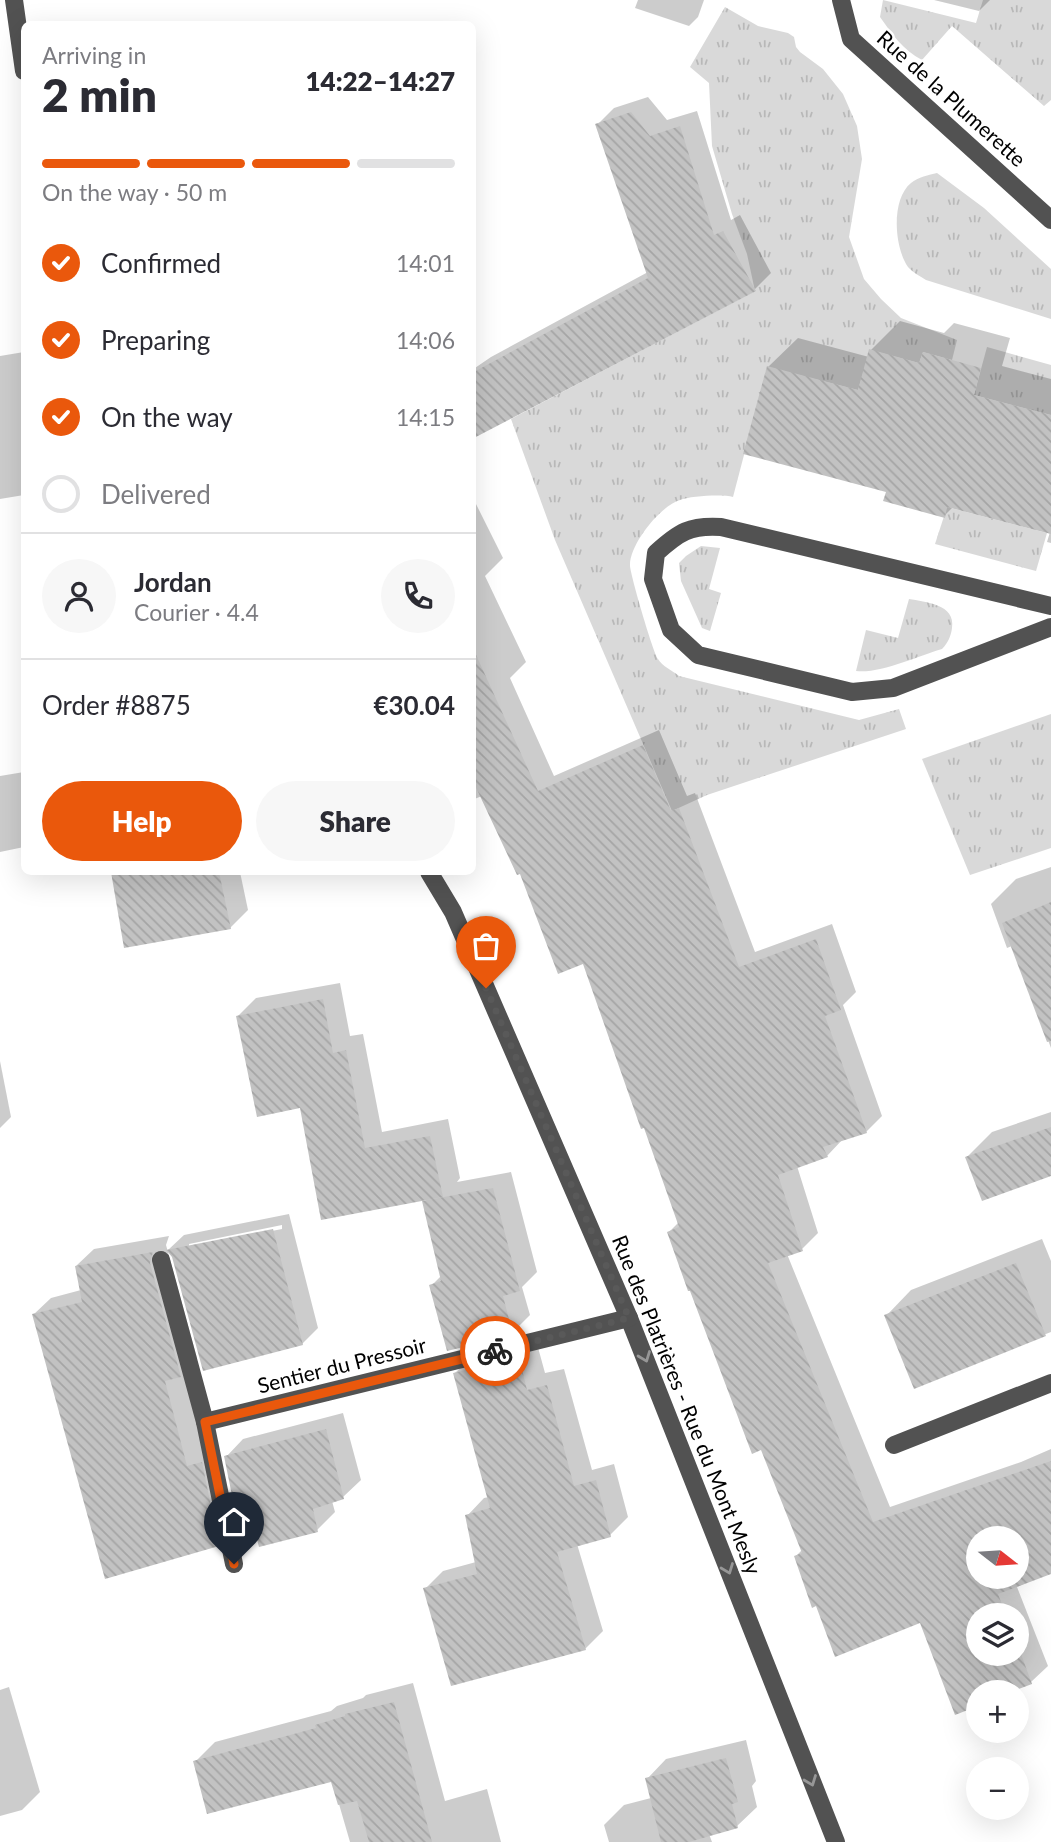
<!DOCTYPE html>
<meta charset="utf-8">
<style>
:root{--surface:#fff;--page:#f7f7f7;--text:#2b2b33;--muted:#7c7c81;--line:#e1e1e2;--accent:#ea580c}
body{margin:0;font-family:Lato,sans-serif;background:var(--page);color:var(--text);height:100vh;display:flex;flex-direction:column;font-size:26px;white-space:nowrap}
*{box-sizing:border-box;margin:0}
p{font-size:23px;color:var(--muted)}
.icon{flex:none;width:38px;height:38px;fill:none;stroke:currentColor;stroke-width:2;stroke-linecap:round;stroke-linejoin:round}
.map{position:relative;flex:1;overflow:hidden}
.sheet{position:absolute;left:21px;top:21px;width:455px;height:854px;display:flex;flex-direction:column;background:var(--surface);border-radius:10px;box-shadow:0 7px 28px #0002}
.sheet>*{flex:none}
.needle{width:46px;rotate:107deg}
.tools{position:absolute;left:966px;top:1526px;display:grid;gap:14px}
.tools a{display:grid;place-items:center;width:63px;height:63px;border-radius:50%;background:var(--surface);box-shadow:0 7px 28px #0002;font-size:35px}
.pin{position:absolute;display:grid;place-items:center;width:60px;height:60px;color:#fff;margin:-72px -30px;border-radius:50% 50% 50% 0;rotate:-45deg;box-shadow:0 0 7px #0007}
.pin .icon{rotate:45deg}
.courier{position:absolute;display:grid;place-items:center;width:70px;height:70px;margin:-35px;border:5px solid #ea580c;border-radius:50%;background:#fff;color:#222;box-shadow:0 2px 9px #0007}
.head em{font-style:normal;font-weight:800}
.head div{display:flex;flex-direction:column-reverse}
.head{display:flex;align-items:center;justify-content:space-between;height:119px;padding:0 21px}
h1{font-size:46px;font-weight:800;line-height:52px}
.bar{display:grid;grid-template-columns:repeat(4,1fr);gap:10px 7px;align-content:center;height:84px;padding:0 21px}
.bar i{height:9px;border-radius:5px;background:var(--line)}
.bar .selected{background:var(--accent)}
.bar p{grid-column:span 4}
.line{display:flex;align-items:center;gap:18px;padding:0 21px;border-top:2px solid var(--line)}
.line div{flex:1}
.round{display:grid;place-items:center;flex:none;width:74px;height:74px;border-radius:37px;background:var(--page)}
ol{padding:0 21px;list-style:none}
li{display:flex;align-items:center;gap:21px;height:77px}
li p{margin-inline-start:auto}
li .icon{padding:7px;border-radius:50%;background:var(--accent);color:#fff;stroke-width:4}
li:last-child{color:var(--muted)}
li i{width:38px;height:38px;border:4px solid var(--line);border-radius:50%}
.action{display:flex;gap:14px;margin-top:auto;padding:14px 21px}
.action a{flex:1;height:80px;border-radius:42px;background:var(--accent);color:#fff;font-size:28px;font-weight:800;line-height:80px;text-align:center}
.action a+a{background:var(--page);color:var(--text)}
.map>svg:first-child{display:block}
.grass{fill:url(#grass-tufts)}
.shadow{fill:#0003;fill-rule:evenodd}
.building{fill:url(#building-back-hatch);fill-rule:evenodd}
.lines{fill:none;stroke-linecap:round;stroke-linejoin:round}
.minor{stroke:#525252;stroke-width:18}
.oneway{stroke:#979797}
.done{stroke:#595959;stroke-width:7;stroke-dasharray:0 12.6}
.route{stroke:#ea580c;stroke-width:9}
.labels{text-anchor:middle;stroke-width:5;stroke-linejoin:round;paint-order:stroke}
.street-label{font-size:21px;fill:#000;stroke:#fff}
</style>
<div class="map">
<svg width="1051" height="1842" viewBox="0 0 1051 1842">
<defs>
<pattern id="grass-tufts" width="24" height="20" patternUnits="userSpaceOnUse" patternTransform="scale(1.75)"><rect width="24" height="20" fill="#d9d9d9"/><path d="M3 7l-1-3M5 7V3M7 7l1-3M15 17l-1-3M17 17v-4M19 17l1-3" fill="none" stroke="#b8b8b8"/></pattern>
<pattern id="building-back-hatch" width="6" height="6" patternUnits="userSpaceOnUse" patternTransform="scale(1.75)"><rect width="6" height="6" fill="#c2c2c2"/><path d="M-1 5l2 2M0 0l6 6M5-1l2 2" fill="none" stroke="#a5a5a5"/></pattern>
</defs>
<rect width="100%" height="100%" fill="#fff"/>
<g class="grass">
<path d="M883 0 976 23 983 0H1051V100L1044 106 952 26 922 60C903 50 892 34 880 17Z"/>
<path d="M725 7 758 26 788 33 794 37 796 47 800 52 823 69 843 94 857 126 862 159 849 237 864 279 881 299 901 318 957 340 952 360 923 352 919 363 870 350 858 390 767 367 733 497C723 494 690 496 680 500 660 506 629 545 630 566 631 577 653 652 658 659 662 666 673 671 679 676L859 720 899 709 906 729 707 795 672 811 555 540 511 419 755 291 747 254 732 214 712 146 709 83 690 67Z"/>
<path d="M937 173 984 208 1051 269V319L926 280C920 276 912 272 908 267 894 247 891 199 911 183 918 177 929 175 937 173Z"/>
<polygon points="987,347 1051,365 1051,415 974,395"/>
<polygon points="947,507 1047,533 1036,571 935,544"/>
<polygon points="701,546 720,548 709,589 721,593 710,631 702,628 681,581 679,563 686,556"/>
<path d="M909 599C925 602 956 604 952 628 951 636 948 643 942 649 918 656 880 674 856 671L866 630 898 638Z"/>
<polygon points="1051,714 1051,848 970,875 922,759"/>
</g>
<g class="shadow">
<polygon points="638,0 704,0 698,17 689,26 635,8"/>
<polygon points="934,0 990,0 979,11"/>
<polygon points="648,97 667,120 697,111 731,220 740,215 771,273 755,289 472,437 472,370 491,357 648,272 597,125 614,108"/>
<polygon points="900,321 944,333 954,323 1010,338 1002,366 1051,379 1051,543 1047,542 1050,532 953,507 944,516 888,491 768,367 798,338 869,357 871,350"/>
<polygon points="24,352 24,495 0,499 0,356"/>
<path d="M472 496 503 558 485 576 526 662 510 678 554 776 659 730 687 796 695 793 755 952 832 924 856 992 843 1005 882 1116 866 1132 843 1139 827 1156 797 1166 818 1233 802 1249 787 1254 890 1507 1021 1462 1051 1449V1572L1017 1587 1048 1666 1031 1682 1007 1692H978V1704L956 1713 921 1621 796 1556 802 1550 762 1448 669 1232 679 1222 584 962 521 872 482 796 472 800ZM978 1538H1017V1577H978ZM978 1615H1017V1654H978Z"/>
<polygon points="24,772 24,847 0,852 0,776"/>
<polygon points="1051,867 1051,1048 1012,946 1007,948 991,904 1016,879"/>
<polygon points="113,872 240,872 248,910 230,928 126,946"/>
<polygon points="340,983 350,1036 363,1034 382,1132 448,1119 460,1178 457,1182 511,1172 537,1272 522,1287 530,1315 512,1333 431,1286 441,1276 424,1202 427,1199 301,1106 238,1016 256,998"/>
<polygon points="0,1061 11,1117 0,1128"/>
<polygon points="1051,1112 1051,1174 967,1157 992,1132"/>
<path d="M289 1214 318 1328 302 1344 174 1256 168 1250 184 1235ZM282 1225V1229L189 1247V1244Z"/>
<polygon points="169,1236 166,1245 197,1358 183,1372 235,1527 218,1545 33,1315 51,1298 81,1290 76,1266 94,1249"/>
<polygon points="1042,1239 1051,1261 1051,1332 914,1386 886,1316 911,1290"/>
<polygon points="536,1340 545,1373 564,1369 592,1470 614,1464 628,1517 610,1535 577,1544 603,1631 585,1649 425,1589 443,1571 476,1562 467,1516 484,1498 489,1497 455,1373 473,1356"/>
<polygon points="343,1413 361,1480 343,1497 332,1501 335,1512 317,1530 226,1457 243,1439"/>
<polygon points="413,1683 445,1801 487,1789 501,1842 350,1842 332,1780 195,1762 215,1742 331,1711 337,1706 363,1698 366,1695"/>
<polygon points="9,1687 40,1792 22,1810 0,1816 0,1690"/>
<polygon points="746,1740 756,1781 752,1786 757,1807 737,1826 709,1834 712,1842 609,1842 604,1825 624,1805 651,1798 647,1779 666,1759"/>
</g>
<g class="building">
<polygon points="631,112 650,136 680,126 714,235 723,231 756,291 472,439 472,373 648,278 595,124"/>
<polygon points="869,349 919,363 923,352 981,368 974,395 1051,415 1051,534 947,507 945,518 883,501 886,492 743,454 767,366 858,390"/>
<path d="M472 646 538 791 643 745 671 811 679 808 739 967 816 939 841 1010 825 1016 867 1133 823 1147 828 1157 778 1175 803 1251 768 1263 873 1522 1051 1461V1574L998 1594 1006 1615H978V1654H1017V1643L1032 1684 1011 1692H978V1706L955 1715 920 1623 835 1657 816 1606 812 1608 794 1556 802 1553 761 1450 752 1454 690 1291H688L667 1232 679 1227 644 1128 641 1129 583 964 558 974 520 874 517 875 472 779ZM978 1538H1017V1577H978Z"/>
<polygon points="111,872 219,872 231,929 124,948"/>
<polygon points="1051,902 1051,1041 1047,1042 1002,923"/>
<polygon points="323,999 333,1053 346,1050 365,1148 430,1136 443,1197 321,1220 300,1108 257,1117 236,1016"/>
<polygon points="1051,1127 1051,1176 982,1201 965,1157"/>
<polygon points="493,1188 520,1291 503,1296 513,1335 447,1351 429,1285 441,1281 422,1201"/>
<polygon points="273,1229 303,1345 203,1371 172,1257 166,1250"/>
<polygon points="153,1252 150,1263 181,1377 165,1381 187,1466 202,1462 219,1546 105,1579 32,1314 82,1302 75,1266"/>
<polygon points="1016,1263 1046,1336 914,1389 884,1315"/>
<polygon points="519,1357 527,1390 547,1385 574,1486 596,1480 611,1537 557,1552 586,1650 451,1686 423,1588 477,1574 465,1515 490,1508 453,1373"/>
<polygon points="326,1429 344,1499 313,1509 318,1532 259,1547 256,1536 241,1540 224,1456"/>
<polygon points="394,1702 432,1842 369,1842 357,1801 338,1805 331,1782 207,1814 193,1761 316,1728 315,1725 345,1716 345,1714"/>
<polygon points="726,1758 738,1802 732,1804 738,1828 689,1842 661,1842 645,1778"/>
</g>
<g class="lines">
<g class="minor">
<polyline points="14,0 24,71"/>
<polyline points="841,0 851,39 1051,220"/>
<path d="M1051 606 721 527C690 525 679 532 656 553L653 579 671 630 698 655 852 692 893 688 1051 627"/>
<polyline points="429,872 453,912 629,1318 836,1842"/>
<polyline points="161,1260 205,1422"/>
<polyline points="894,1445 1051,1383"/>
<polyline points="234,1564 205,1422 629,1318"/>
</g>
</g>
<defs><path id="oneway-chevron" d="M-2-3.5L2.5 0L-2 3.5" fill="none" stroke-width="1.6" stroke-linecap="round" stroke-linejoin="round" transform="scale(1.75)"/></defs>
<g class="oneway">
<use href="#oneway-chevron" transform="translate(645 1357) rotate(69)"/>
<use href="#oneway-chevron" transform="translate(728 1569) rotate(69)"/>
<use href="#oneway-chevron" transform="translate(811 1781) rotate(69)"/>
</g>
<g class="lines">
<polyline class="done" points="486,988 629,1318 495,1351"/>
<polyline class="route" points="234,1564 205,1422 495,1351"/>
</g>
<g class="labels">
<g class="street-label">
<text transform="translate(951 99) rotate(42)" y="7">Rue de la Plumerette</text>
<text transform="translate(342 1366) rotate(-14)" y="7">Sentier du Pressoir</text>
<text transform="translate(686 1405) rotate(68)" y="7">Rue des Platrières - Rue du Mont Mesly</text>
</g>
</g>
</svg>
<div class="tools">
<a><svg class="needle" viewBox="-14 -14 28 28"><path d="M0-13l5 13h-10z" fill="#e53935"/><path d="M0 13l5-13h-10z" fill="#7c7c81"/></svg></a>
<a><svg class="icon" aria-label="layers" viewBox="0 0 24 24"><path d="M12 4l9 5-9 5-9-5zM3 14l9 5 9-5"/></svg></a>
<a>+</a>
<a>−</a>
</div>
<div class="pin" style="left:486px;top:988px;background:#ea580c"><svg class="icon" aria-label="bag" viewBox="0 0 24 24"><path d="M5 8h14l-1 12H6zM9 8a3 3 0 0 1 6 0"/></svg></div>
<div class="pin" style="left:234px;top:1564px;background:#1f2937"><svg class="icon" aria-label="home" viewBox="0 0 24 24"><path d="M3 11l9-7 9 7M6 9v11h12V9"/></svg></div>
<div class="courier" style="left:495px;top:1351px"><svg class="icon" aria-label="bike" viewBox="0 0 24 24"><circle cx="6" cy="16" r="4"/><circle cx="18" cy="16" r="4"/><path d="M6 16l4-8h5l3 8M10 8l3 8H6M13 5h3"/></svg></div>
<section class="sheet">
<div class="head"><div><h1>2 min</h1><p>Arriving in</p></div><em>14:22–14:27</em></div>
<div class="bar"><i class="selected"></i><i class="selected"></i><i class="selected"></i><i></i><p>On the way · 50 m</p></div>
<ol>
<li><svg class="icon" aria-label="check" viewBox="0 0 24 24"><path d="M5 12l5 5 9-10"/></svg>Confirmed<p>14:01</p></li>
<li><svg class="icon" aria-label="check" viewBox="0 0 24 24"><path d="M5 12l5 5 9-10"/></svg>Preparing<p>14:06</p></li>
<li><svg class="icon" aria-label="check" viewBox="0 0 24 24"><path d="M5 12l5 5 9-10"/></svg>On the way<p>14:15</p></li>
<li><i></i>Delivered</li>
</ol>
<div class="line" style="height:126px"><a class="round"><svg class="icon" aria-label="person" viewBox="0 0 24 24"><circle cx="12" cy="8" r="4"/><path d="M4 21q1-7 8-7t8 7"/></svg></a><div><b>Jordan</b><p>Courier · 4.4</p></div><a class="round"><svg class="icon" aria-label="phone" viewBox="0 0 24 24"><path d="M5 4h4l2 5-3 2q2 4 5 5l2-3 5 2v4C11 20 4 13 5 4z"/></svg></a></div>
<div class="line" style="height:91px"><div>Order #8875</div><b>€30.04</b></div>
<div class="action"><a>Help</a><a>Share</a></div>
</section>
</div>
